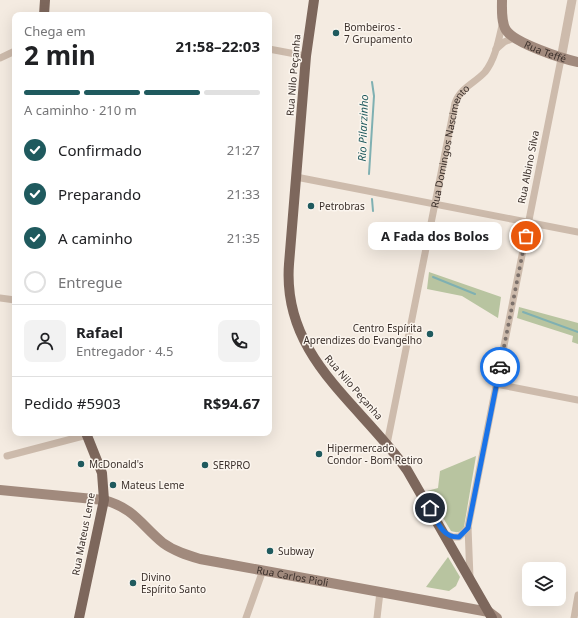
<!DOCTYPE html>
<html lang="pt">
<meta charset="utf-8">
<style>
:root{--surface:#fff;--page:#f2f2f2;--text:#202124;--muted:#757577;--line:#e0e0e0;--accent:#1f5a5e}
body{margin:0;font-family:"Noto Sans",sans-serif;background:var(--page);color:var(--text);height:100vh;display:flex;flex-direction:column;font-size:15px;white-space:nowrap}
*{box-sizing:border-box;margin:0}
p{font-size:13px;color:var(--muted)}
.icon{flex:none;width:22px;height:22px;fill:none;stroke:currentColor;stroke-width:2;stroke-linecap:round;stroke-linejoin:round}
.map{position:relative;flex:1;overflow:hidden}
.details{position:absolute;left:12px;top:12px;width:260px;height:424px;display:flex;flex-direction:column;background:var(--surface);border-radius:8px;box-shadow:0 4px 16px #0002}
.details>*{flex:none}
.buttons{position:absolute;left:522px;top:562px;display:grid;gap:8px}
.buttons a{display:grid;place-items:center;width:44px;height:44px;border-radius:8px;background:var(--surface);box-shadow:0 4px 16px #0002;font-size:20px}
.pin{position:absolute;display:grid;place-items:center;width:34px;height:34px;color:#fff;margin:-17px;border:2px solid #fff;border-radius:50%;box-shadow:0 1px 4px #0007}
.courier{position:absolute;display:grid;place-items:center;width:40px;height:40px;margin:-20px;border:3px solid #1a73e8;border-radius:50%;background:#fff;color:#222;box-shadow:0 1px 5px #0007}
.bubble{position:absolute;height:28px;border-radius:8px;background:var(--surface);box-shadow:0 4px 16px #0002;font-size:13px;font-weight:700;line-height:28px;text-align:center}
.head em{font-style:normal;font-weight:700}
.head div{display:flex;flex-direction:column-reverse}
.head{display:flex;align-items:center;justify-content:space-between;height:68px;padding:0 12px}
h1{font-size:26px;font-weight:700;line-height:30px}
.bar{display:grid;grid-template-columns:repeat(4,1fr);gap:6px 4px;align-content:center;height:48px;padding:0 12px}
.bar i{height:5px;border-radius:3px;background:var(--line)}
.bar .selected{background:var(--accent)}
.bar p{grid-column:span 4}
.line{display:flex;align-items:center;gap:10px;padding:0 12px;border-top:1px solid var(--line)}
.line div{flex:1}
.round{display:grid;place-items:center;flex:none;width:42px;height:42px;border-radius:8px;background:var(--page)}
ol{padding:0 12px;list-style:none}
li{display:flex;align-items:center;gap:12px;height:44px}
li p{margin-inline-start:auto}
li .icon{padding:4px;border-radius:50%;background:var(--accent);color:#fff;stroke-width:4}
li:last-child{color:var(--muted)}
li i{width:22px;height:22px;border:2px solid var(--line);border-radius:50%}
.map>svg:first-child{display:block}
.green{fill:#b8c4a0}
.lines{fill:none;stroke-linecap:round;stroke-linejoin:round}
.stream{stroke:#7fb0b2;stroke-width:2}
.minor{stroke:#cdbbac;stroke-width:7}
.tertiary{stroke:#cdbbac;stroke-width:9}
.secondary{stroke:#a18a7d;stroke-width:10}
.primary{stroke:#7d675c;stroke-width:10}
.done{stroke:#7c716b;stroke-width:4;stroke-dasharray:0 7.2}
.route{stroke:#1a73e8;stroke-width:5}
.poi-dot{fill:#1f5a5e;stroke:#fbf5ee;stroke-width:1.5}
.labels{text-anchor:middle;stroke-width:3;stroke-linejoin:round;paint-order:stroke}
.poi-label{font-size:10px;fill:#3b302b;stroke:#fbf5ee;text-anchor:start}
.street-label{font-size:10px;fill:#3b302b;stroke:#fbf5ee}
.water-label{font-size:11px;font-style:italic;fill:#1f5a5e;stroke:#fbf5ee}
</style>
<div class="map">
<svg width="578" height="618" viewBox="0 0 578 618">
<rect width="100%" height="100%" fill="#f4ebe1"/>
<g class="green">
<polygon points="429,272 501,297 498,318 462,296 427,289"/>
<polygon points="519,307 578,323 578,344 572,342 573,336 517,318"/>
<path d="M476 456 464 527C460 533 457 533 451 531L427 491 438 488 440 471Z"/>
<polygon points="448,557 460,577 456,586 449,591 426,587"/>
</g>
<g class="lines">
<g class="stream">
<polyline points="369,174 374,96 372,82"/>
<polyline points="372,199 373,211"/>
<polyline points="373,233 374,242 377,249"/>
<polyline points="433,277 475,294"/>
<polyline points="523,312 578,332"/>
</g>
<g class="minor">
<polyline points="269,49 306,56"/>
<polyline points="496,49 504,42 514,38"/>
<polyline points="0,58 15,51"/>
<polyline points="296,177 578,232"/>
<polyline points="0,298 15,300"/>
<polyline points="496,384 578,400"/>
<path id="s1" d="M387 444 455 103C460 88 475 83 485 72 496 58 499 38 503 21"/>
<polyline points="7,456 87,435"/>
<polyline points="445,534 453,537 459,537 468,528"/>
<polyline points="470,578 468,527 561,59"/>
<polyline points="246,618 263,570"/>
<polyline points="377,618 380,592"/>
<polyline points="574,618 578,595"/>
</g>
<polyline class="tertiary" points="561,59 572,0"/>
<g class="secondary">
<path id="s2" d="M502 0C502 9 501 22 506 30 514 43 563 59 578 62"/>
<path id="s3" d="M0 490 104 500C134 508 141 525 163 543 174 551 187 555 200 559L489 612 497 618"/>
</g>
<g class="primary">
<path d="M314 0 306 56 289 264C282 357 359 402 407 470L492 618"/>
<polyline points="44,15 45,0"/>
<polyline points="79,618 104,500 102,473 86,433"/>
</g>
</g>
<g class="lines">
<polyline class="done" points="500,367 526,236"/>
<path class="route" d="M430 508C437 521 442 538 459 537L468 528 500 367"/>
</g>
<g class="poi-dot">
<circle cx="336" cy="33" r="4"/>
<circle cx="311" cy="206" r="4"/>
<circle cx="430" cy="334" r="4"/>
<circle cx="319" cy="454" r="4"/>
<circle cx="81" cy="464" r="4"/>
<circle cx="205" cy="465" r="4"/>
<circle cx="113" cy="485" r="4"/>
<circle cx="270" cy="551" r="4"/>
<circle cx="133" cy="583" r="4"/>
</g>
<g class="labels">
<g class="poi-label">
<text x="344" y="31">Bombeiros -<tspan x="344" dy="12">7 Grupamento</tspan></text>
<text x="319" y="210">Petrobras</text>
<text x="422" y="332" text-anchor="end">Centro Espírita<tspan x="422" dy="12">Aprendizes do Evangelho</tspan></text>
<text x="327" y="452">Hipermercado<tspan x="327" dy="12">Condor - Bom Retiro</tspan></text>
<text x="89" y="468">McDonald's</text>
<text x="213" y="469">SERPRO</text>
<text x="121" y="489">Mateus Leme</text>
<text x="278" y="555">Subway</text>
<text x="141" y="581">Divino<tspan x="141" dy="12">Espírito Santo</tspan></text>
</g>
<g class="street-label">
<text dy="4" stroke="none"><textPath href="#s2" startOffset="76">Rua Teffé</textPath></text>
<text transform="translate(293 75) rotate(-85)" y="4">Rua Nilo Peçanha</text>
<text dy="4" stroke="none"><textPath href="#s1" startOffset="305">Rua Domingos Nascimento</textPath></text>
<text transform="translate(528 167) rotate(-79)" y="4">Rua Albino Silva</text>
<text transform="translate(354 387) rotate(49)" y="4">Rua Nilo Peçanha</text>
<text transform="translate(83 534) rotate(-79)" y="4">Rua Mateus Leme</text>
<text dy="4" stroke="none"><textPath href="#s3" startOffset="313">Rua Carlos Pioli</textPath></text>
</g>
<g class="water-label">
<text transform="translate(363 128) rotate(-88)" y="4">Rio Pilarzinho</text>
</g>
</g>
</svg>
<div class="buttons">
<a><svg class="icon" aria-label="layers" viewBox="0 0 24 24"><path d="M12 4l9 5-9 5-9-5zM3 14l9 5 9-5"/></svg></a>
</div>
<div class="pin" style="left:526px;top:236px;background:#ea580c"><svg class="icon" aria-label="bag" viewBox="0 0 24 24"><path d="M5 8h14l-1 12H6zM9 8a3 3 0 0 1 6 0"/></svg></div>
<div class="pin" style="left:430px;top:508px;background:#1f2937"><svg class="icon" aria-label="home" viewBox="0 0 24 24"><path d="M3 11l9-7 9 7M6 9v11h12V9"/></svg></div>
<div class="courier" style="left:500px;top:367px"><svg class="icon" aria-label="car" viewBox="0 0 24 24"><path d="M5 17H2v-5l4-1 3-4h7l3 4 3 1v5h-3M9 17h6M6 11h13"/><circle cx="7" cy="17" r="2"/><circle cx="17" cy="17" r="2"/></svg></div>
<div class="bubble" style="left:368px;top:222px;width:134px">A Fada dos Bolos</div>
<section class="details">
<div class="head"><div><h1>2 min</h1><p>Chega em</p></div><em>21:58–22:03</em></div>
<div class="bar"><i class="selected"></i><i class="selected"></i><i class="selected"></i><i></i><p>A caminho · 210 m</p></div>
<ol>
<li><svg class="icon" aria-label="check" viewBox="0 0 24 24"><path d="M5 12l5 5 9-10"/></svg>Confirmado<p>21:27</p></li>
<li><svg class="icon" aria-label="check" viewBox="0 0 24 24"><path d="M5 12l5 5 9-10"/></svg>Preparando<p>21:33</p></li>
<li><svg class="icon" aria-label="check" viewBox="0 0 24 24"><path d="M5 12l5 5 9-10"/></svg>A caminho<p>21:35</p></li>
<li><i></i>Entregue</li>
</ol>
<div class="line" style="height:72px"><a class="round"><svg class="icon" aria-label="person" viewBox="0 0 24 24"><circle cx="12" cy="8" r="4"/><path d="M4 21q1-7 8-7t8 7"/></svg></a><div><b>Rafael</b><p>Entregador · 4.5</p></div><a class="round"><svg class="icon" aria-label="phone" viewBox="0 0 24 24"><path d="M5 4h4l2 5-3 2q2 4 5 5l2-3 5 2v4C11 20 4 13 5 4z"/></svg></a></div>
<div class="line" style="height:52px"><div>Pedido #5903</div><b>R$94.67</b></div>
</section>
</div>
